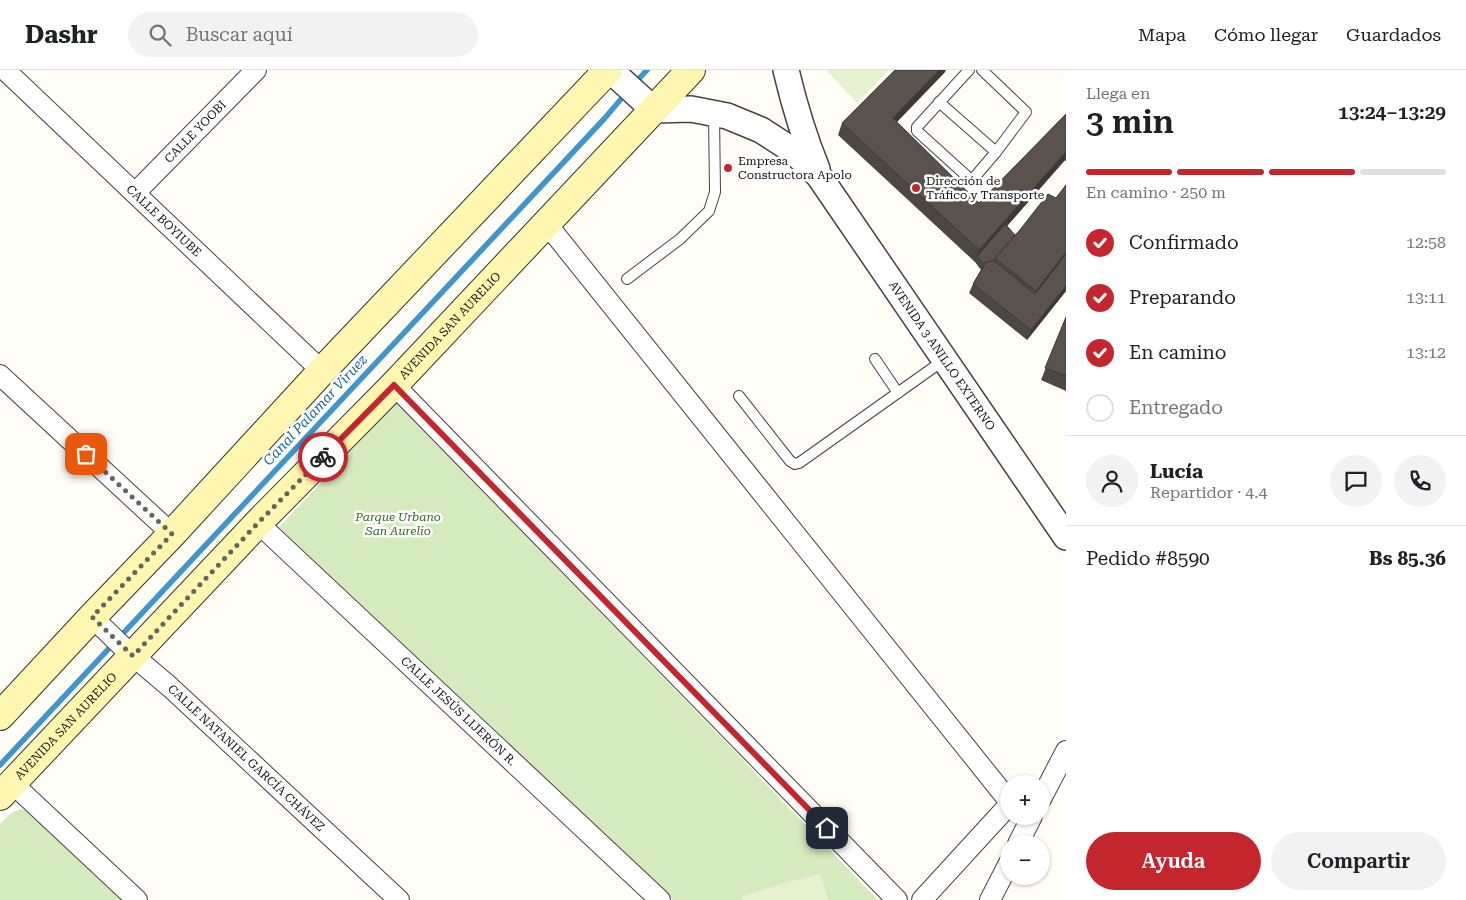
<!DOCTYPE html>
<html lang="es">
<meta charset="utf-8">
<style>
:root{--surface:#fff;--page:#f2f2f2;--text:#202124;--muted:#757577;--line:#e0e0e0;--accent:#c4262e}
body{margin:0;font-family:"Roboto Serif",serif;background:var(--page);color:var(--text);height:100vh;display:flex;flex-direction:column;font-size:19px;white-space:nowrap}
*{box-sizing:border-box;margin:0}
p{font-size:16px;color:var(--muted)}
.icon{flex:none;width:28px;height:28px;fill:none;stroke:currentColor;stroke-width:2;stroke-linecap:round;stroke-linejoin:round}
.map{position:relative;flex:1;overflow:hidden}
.side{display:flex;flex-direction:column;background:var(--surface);width:400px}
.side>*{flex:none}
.tools{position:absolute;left:1000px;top:705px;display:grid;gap:10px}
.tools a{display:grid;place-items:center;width:50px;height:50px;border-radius:50%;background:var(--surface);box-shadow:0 1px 4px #0004;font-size:25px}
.pin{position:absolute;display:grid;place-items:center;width:42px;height:42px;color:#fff;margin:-21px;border-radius:10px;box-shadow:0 2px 8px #0006}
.courier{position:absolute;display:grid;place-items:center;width:50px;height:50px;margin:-25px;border:4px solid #c4262e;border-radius:50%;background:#fff;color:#222;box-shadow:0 1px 6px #0007}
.overview em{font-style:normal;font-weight:600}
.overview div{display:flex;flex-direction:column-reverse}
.overview{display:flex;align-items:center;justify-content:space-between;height:85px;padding:0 20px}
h1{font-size:32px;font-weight:600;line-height:38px}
.bar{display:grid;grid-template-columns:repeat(4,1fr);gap:8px 5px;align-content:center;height:60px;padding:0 20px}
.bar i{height:6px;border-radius:4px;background:var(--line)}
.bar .selected{background:var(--accent)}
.bar p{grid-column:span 4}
.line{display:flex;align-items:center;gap:12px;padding:0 20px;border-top:1px solid var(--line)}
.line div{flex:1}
.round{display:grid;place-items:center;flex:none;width:52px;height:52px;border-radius:26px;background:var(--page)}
ol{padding:0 20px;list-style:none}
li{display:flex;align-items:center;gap:15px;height:55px}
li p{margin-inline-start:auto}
li .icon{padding:5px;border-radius:50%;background:var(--accent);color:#fff;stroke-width:4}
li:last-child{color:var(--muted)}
li i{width:28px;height:28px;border:2px solid var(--line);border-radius:50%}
.cta{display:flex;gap:10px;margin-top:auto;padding:10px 20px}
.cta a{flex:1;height:58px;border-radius:30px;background:var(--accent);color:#fff;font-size:20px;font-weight:600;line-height:58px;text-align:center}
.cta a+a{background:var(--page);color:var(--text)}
header{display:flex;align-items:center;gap:30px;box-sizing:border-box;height:70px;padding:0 25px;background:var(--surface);border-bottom:1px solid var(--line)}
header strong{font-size:24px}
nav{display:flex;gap:28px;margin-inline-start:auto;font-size:18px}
.search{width:350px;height:45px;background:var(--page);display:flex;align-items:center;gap:12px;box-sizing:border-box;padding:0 18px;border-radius:28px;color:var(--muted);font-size:19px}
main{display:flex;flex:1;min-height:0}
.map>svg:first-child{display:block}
.green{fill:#d5ebbd}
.pitch{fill:#e6f2cf}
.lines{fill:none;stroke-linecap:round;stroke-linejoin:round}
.stream{stroke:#3f96cf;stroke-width:5.5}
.service-casing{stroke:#444;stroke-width:12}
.minor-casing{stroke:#444;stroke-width:22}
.tertiary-casing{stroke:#444;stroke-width:28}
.secondary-casing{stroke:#333;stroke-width:30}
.service{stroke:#fff;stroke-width:10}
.minor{stroke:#fff;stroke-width:20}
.tertiary{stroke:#fff;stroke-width:25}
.secondary{stroke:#fff6b0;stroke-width:28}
.wall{fill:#4d4742}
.shaded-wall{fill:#3f3936}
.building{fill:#5a524d;stroke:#3f3936}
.done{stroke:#646461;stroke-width:5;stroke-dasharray:0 9}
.route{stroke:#c4262e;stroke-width:6}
.poi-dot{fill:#c4262e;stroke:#fff;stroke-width:2}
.labels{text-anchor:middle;stroke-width:5;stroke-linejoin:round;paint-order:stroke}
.street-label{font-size:12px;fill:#111;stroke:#fff}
.poi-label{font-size:12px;fill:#111;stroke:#fff;text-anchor:start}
.park-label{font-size:12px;font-style:italic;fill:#2f6b1f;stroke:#fff}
.water-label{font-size:14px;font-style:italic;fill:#1768a6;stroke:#fff}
</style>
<header>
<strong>Dashr</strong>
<div class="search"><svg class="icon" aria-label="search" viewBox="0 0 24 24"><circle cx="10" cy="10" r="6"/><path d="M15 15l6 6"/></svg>Buscar aquí</div>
<nav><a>Mapa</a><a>Cómo llegar</a><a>Guardados</a></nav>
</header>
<main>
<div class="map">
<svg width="1066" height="830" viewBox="0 0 1066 830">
<rect width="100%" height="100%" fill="#fffdf5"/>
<g class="green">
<polygon points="397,332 878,830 673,830 279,457"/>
<polygon points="20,739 31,742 124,830 0,830 0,754 10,744"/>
</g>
<g class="pitch">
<polygon points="826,0 889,0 857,33"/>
<polygon points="820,803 828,830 743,830 742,826"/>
</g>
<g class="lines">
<g class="stream">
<polyline points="635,13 647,0"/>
<polyline points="0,695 604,49 627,22"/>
</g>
<defs>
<g id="service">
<polyline points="969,0 917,57 917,61 970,109 973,109 996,82 1026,42 982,0"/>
<polyline points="939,32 996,82"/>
<polyline points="627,209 680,169 709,141 715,122 714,44"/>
<polyline points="875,289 898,323"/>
<polyline points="739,326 790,391 795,394 799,393 944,290"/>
</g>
<g id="minor">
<path id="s1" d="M5 0 322 301"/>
<path id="s2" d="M135 123 256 0"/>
<polyline points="546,153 1009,731"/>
<polyline points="0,305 172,464"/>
<polyline points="394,315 897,830"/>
<path id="s3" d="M258 453 660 830"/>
<path id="s4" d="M92 547 125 579 170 617 399 830"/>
<polyline points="12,713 137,830"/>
<polyline points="1041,729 1066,681"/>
<polyline points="1018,774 1032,746"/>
<polyline points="922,830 1009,735"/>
<polyline points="990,830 1009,793"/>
</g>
<g id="tertiary">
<path id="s5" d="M610 0 654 40 691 39 727 46 761 60 792 80 819 106 1066 467"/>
<path d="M786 0C794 34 804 67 817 99"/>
</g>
<g id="secondary">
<polyline points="0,646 92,547 172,464 322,301 608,0"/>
<path id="s6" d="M0 726 258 453 394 315 691 0"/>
</g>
</defs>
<use href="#service" class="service-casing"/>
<use href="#minor" class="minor-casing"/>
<use href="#tertiary" class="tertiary-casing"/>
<use href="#secondary" class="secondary-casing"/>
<use href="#service" class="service"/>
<use href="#minor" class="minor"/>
<use href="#tertiary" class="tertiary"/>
<use href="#secondary" class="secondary"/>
</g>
<g class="wall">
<polygon points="945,2 897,52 979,133 1066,44 1066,92 1065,90 1007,156 1015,165 1056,128 1066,115 1066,221 1027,270 969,223 973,214 981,200 975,192 838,65 842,53"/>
<polygon points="1066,247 1066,321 1041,310"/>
</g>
<g class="shaded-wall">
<polygon points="939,0 946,0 945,2 889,60 893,48"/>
<polygon points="1066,82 1066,87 1065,90 979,188 977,186 975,192 979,180"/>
<polygon points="1066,182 1066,189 1031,234 1036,221"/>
<polygon points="1066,216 1066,221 1027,270 1031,260"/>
</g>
<g class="building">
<polygon points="895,0 939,0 893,48 979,133 1066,44 1066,82 979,180 842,53"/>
<polygon points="1066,115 1066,182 1036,221 995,188 1019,161 1048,124 1056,128"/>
<polygon points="1005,154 1015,165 995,188 994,191 986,192 984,194 977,186"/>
<polygon points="1066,184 1066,216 1031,260 973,214 986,192 994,191 1035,224"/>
<polygon points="1066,247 1066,306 1045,298"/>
</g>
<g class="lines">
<polyline class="done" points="86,384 172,464 92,547 133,586 258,453 323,387"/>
<polyline class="route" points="323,387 394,315 827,758"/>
</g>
<g class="poi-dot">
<circle cx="728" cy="98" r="5"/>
<circle cx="916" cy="118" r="5"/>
</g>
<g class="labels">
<g class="street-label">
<text dy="4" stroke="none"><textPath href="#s2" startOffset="86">CALLE YOOBI</textPath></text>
<text dy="4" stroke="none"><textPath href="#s1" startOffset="219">CALLE BOYIUBE</textPath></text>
<text dy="4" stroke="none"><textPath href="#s6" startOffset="651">AVENIDA SAN AURELIO</textPath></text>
<text dy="4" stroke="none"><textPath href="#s5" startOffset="462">AVENIDA 3 ANILLO EXTERNO</textPath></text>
<text dy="4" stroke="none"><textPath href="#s3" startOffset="275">CALLE JESÚS LIJERÓN R.</textPath></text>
<text dy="4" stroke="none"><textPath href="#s6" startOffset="96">AVENIDA SAN AURELIO</textPath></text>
<text dy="4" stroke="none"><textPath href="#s4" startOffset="209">CALLE NATANIEL GARCÍA CHÁVEZ</textPath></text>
</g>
<g class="poi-label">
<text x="738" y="95">Empresa<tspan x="738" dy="14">Constructora Apolo</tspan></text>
<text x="926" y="115">Dirección de<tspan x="926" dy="14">Tráfico y Transporte</tspan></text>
</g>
<g class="park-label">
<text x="398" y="451">Parque Urbano<tspan x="398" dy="14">San Aurelio</tspan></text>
</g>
<g class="water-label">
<text transform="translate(315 340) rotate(-47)" y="5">Canal Palamar Viruez</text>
</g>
</g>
</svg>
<div class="tools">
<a>+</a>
<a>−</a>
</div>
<div class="pin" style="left:86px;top:384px;background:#ea580c"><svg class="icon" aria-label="bag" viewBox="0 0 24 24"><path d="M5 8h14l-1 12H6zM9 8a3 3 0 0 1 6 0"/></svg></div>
<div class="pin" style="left:827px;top:758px;background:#1f2937"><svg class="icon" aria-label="home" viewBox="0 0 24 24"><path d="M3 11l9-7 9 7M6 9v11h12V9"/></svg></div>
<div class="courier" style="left:323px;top:387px"><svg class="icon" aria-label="bike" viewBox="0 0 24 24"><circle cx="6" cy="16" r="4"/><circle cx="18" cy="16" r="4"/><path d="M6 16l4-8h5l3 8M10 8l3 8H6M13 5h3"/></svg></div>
</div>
<section class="side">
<div class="overview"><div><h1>3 min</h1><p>Llega en</p></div><em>13:24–13:29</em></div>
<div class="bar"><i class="selected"></i><i class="selected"></i><i class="selected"></i><i></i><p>En camino · 250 m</p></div>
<ol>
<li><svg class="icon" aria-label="check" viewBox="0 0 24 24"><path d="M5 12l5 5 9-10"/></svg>Confirmado<p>12:58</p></li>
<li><svg class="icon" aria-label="check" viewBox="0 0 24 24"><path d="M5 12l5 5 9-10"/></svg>Preparando<p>13:11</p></li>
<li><svg class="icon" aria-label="check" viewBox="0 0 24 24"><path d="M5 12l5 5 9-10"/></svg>En camino<p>13:12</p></li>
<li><i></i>Entregado</li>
</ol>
<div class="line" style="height:90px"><a class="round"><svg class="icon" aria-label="person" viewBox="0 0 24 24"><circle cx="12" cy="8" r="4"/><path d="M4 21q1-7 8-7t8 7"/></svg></a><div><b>Lucía</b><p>Repartidor · 4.4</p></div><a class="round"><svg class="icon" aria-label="chat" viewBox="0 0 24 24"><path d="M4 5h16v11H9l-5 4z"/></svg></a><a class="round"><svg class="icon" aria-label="phone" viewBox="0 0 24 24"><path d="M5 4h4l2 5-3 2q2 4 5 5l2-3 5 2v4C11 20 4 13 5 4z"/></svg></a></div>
<div class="line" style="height:65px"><div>Pedido #8590</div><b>Bs 85.36</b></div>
<div class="cta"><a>Ayuda</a><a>Compartir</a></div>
</section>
</main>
